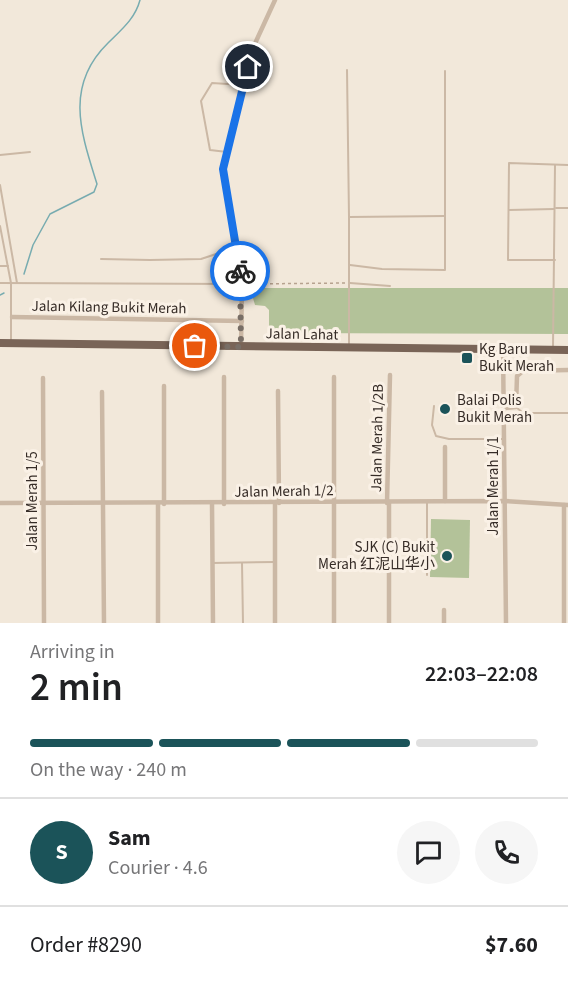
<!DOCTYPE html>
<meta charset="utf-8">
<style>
:root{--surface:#fff;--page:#f6f6f6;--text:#202124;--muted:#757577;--line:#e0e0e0;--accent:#1b5359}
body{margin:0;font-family:"Source Sans 3","Noto Sans SC",sans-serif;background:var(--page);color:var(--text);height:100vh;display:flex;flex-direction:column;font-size:22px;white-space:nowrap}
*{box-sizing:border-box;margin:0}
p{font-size:20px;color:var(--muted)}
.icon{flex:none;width:33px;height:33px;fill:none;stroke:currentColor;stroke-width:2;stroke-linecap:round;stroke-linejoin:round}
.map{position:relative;height:623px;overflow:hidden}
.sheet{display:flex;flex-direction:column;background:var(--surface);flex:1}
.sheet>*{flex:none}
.pin{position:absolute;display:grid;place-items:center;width:51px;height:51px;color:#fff;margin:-26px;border:3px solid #fff;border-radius:50%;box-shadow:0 2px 6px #0007}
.courier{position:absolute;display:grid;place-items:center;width:60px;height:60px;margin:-30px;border:4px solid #1a73e8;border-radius:50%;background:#fff;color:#222;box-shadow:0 2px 8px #0007}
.overview em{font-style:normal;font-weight:600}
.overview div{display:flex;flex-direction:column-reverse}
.overview{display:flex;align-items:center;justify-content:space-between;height:102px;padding:0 30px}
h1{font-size:39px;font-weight:600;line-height:45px}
.bar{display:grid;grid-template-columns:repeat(4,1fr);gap:9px 6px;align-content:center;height:72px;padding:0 30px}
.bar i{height:8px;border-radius:4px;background:var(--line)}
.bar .on{background:var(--accent)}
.bar p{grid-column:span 4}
.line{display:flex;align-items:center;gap:15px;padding:0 30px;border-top:2px solid var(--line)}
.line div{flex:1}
.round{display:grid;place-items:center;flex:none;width:63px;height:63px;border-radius:32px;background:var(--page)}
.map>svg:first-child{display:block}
.green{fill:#b3c299}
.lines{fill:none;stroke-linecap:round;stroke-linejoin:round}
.stream{stroke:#78acb0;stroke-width:1.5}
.path{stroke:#b7a28f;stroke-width:1.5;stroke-dasharray:3 3;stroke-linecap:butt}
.lane{stroke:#cbb8a5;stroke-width:2}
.street{stroke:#cbb8a5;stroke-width:4.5}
.primary{stroke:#796457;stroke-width:8}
.done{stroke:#786e66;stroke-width:6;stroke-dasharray:0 10.8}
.route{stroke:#1a73e8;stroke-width:8}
.poi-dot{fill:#1b5359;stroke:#faf1e6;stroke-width:2}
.labels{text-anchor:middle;stroke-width:6;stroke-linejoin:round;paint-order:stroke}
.street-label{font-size:15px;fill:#362c27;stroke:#faf1e6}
.poi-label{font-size:15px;fill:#362c27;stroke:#faf1e6;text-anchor:start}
</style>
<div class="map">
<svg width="568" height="623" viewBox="0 0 568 623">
<rect width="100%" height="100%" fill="#f2e8da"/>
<g class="green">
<polygon points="250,288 568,288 568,334 269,333 269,310 265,306 255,305"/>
<polygon points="431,519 470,520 469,578 430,577"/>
</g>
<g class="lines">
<g class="stream">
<path d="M24 274 33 245 50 214 94 192 97 184C81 133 64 86 108 43 121 30 135 19 140 0"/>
<polyline points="0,295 4,293"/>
</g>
<polyline class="path" points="246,284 346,283"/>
<g class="lane">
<polyline points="347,70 349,217"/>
<polyline points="227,152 210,150 201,101 212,83 243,85"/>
<polyline points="0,155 30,152"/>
<polyline points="0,185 17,283"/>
<polyline points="556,208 568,208"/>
<polyline points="509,210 554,209"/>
<polyline points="0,226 11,283 11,342"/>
<polyline points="101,259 150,260 201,259 216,254 238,255"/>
<polyline points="555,260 508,260 509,163 568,165"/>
<polyline points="350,265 382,269 445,270 445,71"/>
<polyline points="0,266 8,266"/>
<polyline points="0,283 240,284"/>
<polyline points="350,283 390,286"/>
<polyline points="349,345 349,217 445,216"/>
<polyline points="553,347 555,165"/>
<polyline points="434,406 432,425 436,436 449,439 502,439"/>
<polyline points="516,407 523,413 568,413"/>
<polyline points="427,501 427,575"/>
<polyline points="212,563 275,562"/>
<polyline points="242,563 243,623"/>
</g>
<g class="street">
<polyline points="12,317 242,321"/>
<polyline points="241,347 242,284 223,169 252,50 275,0"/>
<polyline points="503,348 506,623"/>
<polyline points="224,377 224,504"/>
<polyline points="334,377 334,623"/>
<polyline points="43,378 44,623"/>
<polyline points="278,391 279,503"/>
<polyline points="102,392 104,623"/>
<polyline points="505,408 516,407 517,376 523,371 568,370"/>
<polyline points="445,501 445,447"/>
<polyline points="0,503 505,501 568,505"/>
<polyline points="275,503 275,623"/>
<polyline points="387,503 390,375"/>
<polyline points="158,504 158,623"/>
<polyline points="164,504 164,386"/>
<polyline points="212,504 213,623"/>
<polyline points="564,505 564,623"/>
<polyline points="444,610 444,623"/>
<polyline points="389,623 389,502"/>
</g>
<polyline class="primary" points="0,343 568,350"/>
</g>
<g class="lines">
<polyline class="done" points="195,346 241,347 240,271"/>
<polyline class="route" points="240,271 223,169 248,67"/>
</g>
<g class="poi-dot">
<rect x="461" y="352" width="12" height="12" rx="3"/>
<circle cx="445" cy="409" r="6"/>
<circle cx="447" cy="556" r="6"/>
</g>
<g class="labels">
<g class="street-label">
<text transform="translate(109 307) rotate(1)" y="5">Jalan Kilang Bukit Merah</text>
<text transform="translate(302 334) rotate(1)" y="5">Jalan Lahat</text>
<text transform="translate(377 438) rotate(-89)" y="5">Jalan Merah 1/2B</text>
<text transform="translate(493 486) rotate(-90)" y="5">Jalan Merah 1/1</text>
<text transform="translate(284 491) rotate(-1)" y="5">Jalan Merah 1/2</text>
<text transform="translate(32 501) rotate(-90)" y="5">Jalan Merah 1/5</text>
</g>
<g class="poi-label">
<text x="479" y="354">Kg Baru<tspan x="479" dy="17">Bukit Merah</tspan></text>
<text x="457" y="405">Balai Polis<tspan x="457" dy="17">Bukit Merah</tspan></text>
<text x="435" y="552" text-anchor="end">SJK (C) Bukit<tspan x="435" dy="17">Merah 红泥山华小</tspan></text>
</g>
</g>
</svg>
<div class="pin" style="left:195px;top:346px;background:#ea580c"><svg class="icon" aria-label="bag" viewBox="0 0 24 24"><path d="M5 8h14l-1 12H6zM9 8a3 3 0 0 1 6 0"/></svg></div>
<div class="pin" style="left:248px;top:67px;background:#1f2937"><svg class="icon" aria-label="home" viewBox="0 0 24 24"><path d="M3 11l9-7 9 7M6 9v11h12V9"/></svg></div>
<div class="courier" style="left:240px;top:271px"><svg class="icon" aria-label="bike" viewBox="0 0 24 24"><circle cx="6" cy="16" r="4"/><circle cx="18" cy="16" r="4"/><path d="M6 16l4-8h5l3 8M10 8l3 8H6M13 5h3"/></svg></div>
</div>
<section class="sheet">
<div class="overview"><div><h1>2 min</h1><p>Arriving in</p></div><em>22:03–22:08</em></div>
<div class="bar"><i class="on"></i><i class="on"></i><i class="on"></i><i></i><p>On the way · 240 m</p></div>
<div class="line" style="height:108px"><b class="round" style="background:var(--accent);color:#fff">S</b><div><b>Sam</b><p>Courier · 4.6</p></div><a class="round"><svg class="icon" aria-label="chat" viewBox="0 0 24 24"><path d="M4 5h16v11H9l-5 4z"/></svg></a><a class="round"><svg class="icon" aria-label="phone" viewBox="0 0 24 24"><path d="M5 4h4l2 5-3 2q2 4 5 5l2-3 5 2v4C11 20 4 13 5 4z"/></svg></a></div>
<div class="line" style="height:78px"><div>Order #8290</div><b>$7.60</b></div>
</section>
